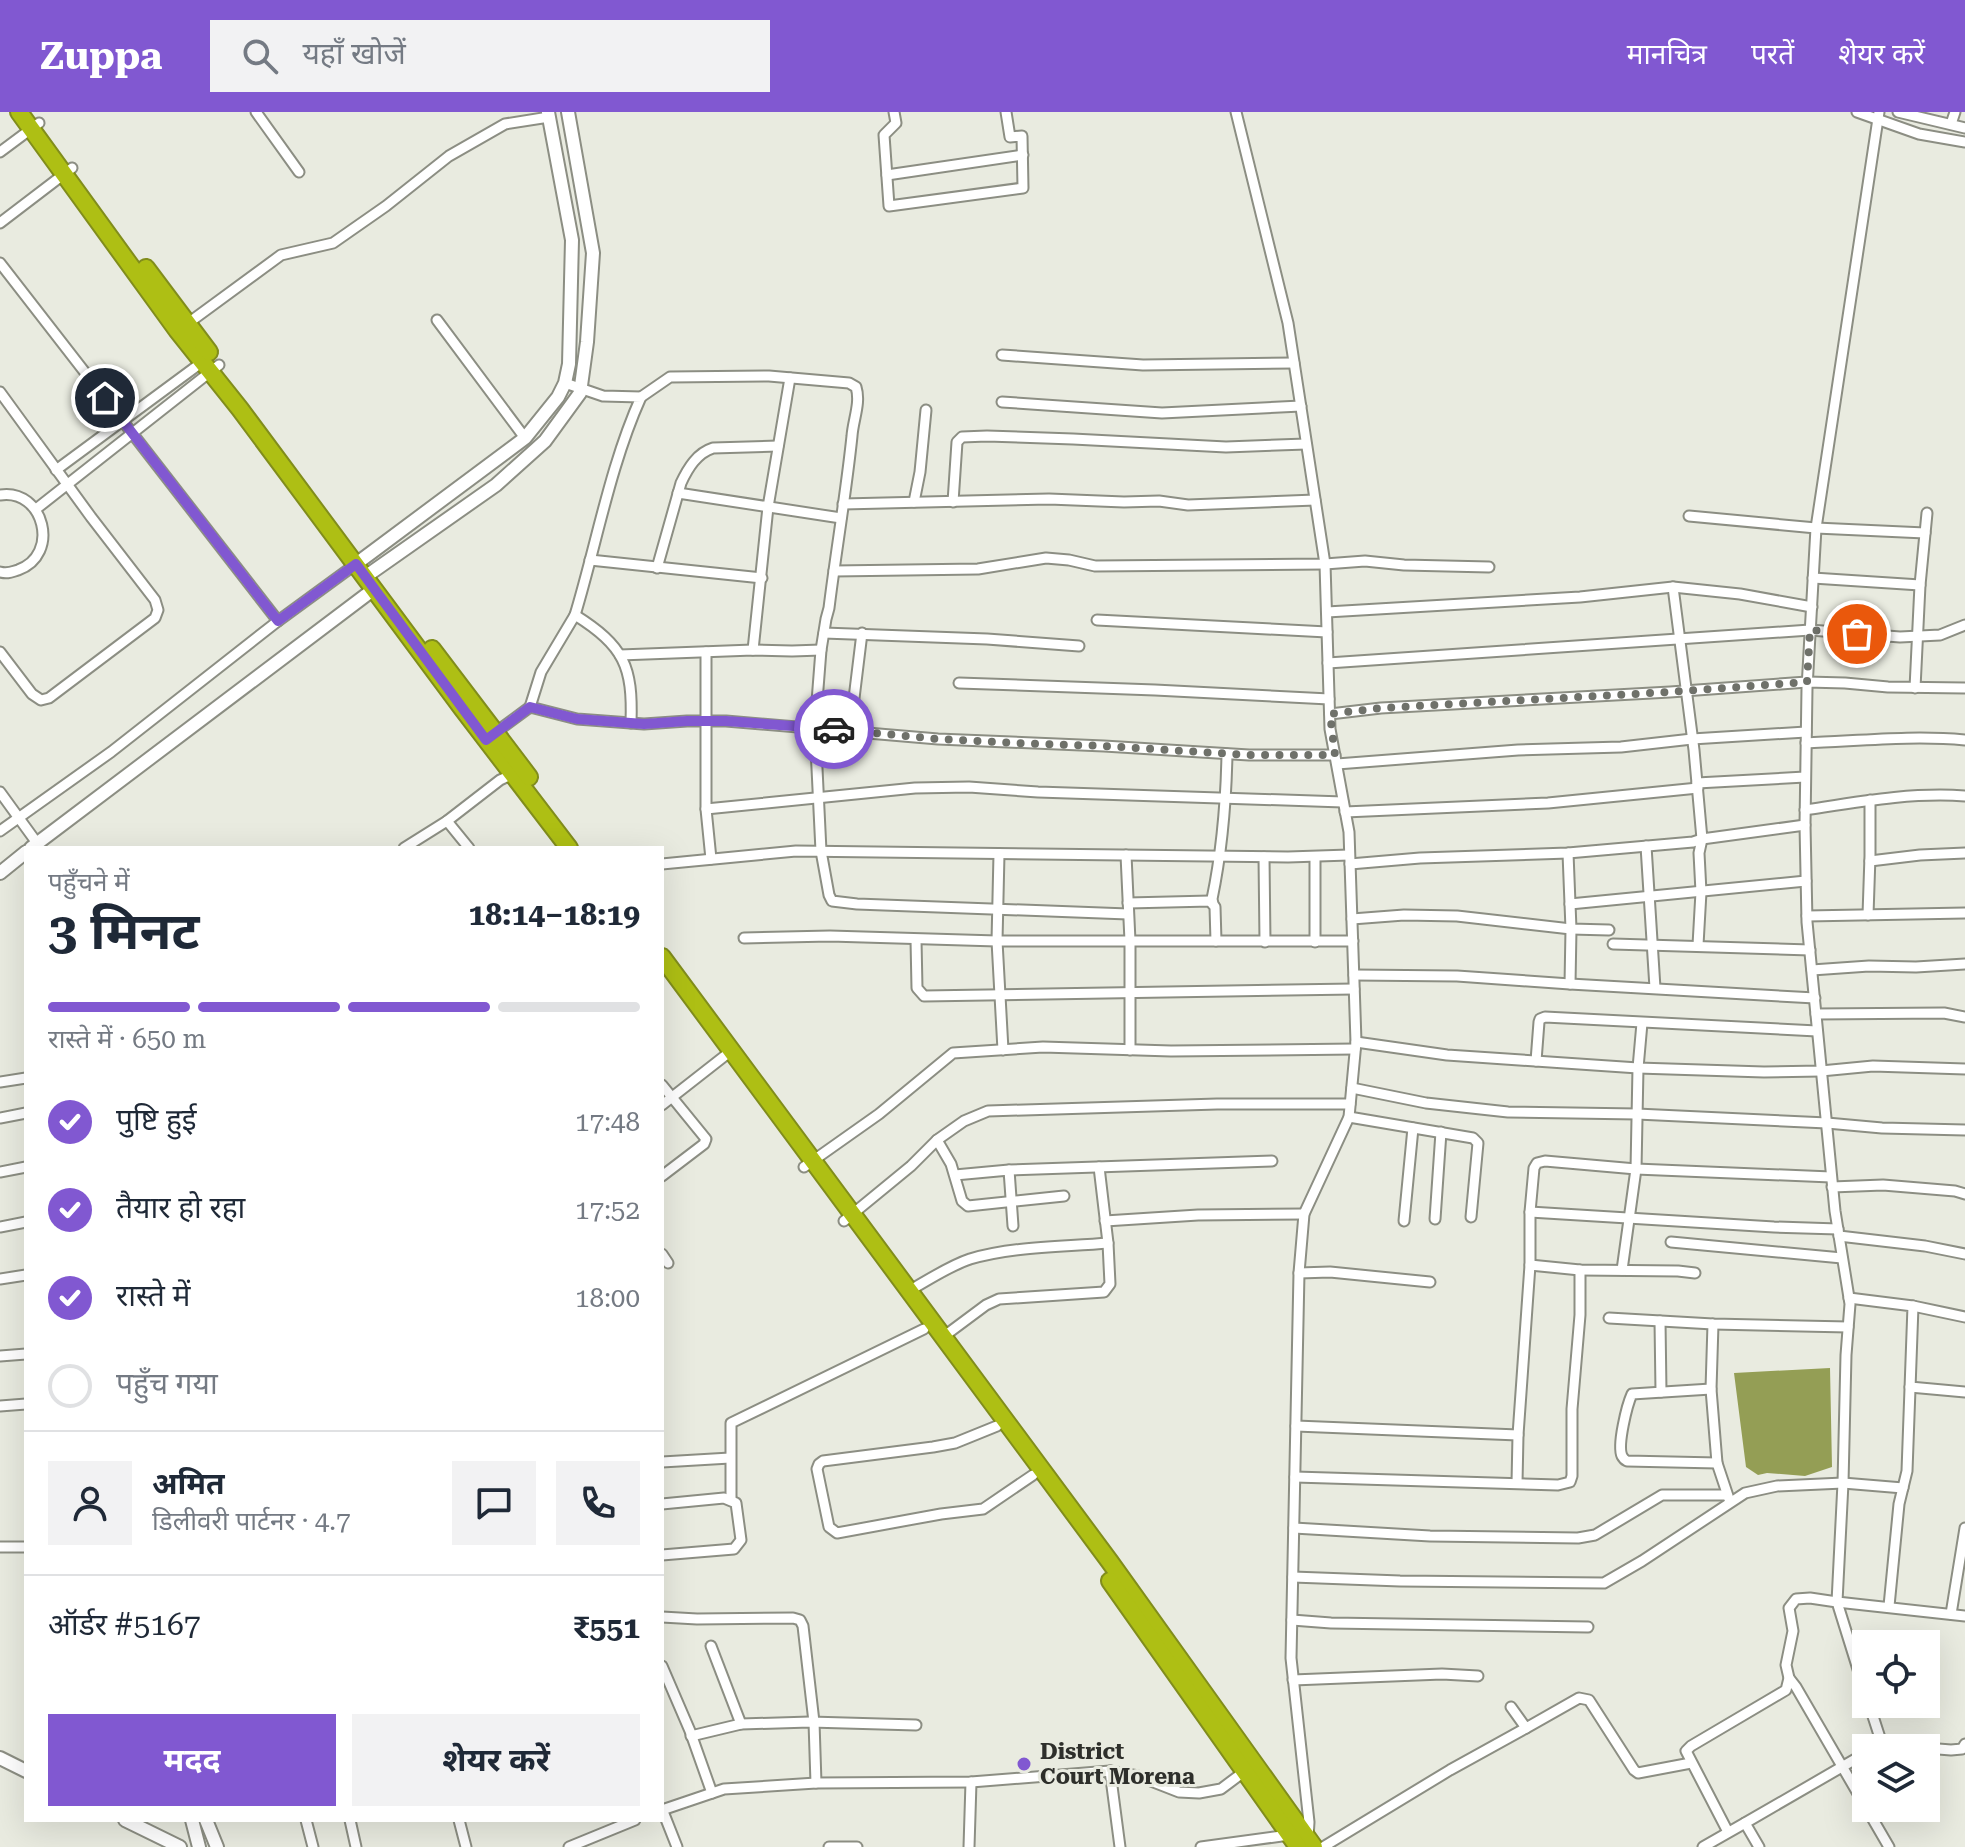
<!DOCTYPE html>
<html lang="hi">
<meta charset="utf-8">
<style>
:root{--surface:#fff;--page:#f2f2f3;--text:#1f2937;--muted:#747a83;--line:#e0e1e3;--accent:#8158d1}
body{margin:0;font-family:"Roboto Serif","Noto Sans Devanagari",serif;background:var(--page);color:var(--text);height:100vh;display:flex;flex-direction:column;font-size:30px;white-space:nowrap}
*{box-sizing:border-box;margin:0}
p{font-size:26px;color:var(--muted)}
.icon{flex:none;width:44px;height:44px;fill:none;stroke:currentColor;stroke-width:2;stroke-linecap:round;stroke-linejoin:round}
.map{position:relative;flex:1;overflow:hidden}
.side{position:absolute;left:24px;top:734px;width:640px;height:976px;display:flex;flex-direction:column;background:var(--surface);border-radius:0px;box-shadow:0 8px 32px #0002}
.side>*{flex:none}
.fabs{position:absolute;left:1852px;top:1518px;display:grid;gap:16px}
.fabs a{display:grid;place-items:center;width:88px;height:88px;border-radius:0px;background:var(--surface);box-shadow:0 8px 32px #0002;font-size:40px}
.pin{position:absolute;display:grid;place-items:center;width:68px;height:68px;color:#fff;margin:-34px;border:4px solid #fff;border-radius:50%;box-shadow:0 2px 8px #0007}
.courier{position:absolute;display:grid;place-items:center;width:80px;height:80px;margin:-40px;border:6px solid #8158d1;border-radius:50%;background:#fff;color:#222;box-shadow:0 2px 10px #0007}
.overview em{font-style:normal;font-weight:700}
.overview div{display:flex;flex-direction:column-reverse}
.overview{display:flex;align-items:center;justify-content:space-between;height:136px;padding:0 24px}
h1{font-size:52px;font-weight:700;line-height:60px}
.bar{display:grid;grid-template-columns:repeat(4,1fr);gap:12px 8px;align-content:center;height:96px;padding:0 24px}
.bar i{height:10px;border-radius:6px;background:var(--line)}
.bar .selected{background:var(--accent)}
.bar p{grid-column:span 4}
.line{display:flex;align-items:center;gap:20px;padding:0 24px;border-top:2px solid var(--line)}
.line div{flex:1}
.round{display:grid;place-items:center;flex:none;width:84px;height:84px;border-radius:0px;background:var(--page)}
ol{padding:0 24px;list-style:none}
li{display:flex;align-items:center;gap:24px;height:88px}
li p{margin-inline-start:auto}
li .icon{padding:8px;border-radius:50%;background:var(--accent);color:#fff;stroke-width:4}
li:last-child{color:var(--muted)}
li i{width:44px;height:44px;border:4px solid var(--line);border-radius:50%}
.button{display:flex;gap:16px;margin-top:auto;padding:16px 24px}
.button a{flex:1;height:92px;border-radius:0px;background:var(--accent);color:#fff;font-size:32px;font-weight:700;line-height:92px;text-align:center}
.button a+a{background:var(--page);color:var(--text)}
header{display:flex;align-items:center;gap:48px;box-sizing:border-box;height:112px;padding:0 40px;background:var(--accent);color:#fff}
header strong{font-size:38px}
nav{display:flex;gap:44px;margin-inline-start:auto;font-size:28px}
.search{width:560px;height:72px;background:var(--page);display:flex;align-items:center;gap:20px;box-sizing:border-box;padding:0 28px;border-radius:0px;color:var(--muted);font-size:30px}
.map>svg:first-child{display:block}
.water{fill:#949e55}
.lines{fill:none;stroke-linecap:round;stroke-linejoin:round}
.street-casing{stroke:#8c8e83;stroke-width:13}
.secondary-casing{stroke:#8c8e83;stroke-width:16}
.highway-casing{stroke:#818d1c;stroke-width:20}
.street{stroke:#fff;stroke-width:9}
.secondary{stroke:#fff;stroke-width:12}
.highway{stroke:#aebf14;stroke-width:16}
.done{stroke:#6f716a;stroke-width:8;stroke-dasharray:0 14.4}
.route{stroke:#8158d1;stroke-width:10}
.poi-dot{fill:#8158d1;stroke:#e9ebe0;stroke-width:3}
.labels{text-anchor:middle;stroke-width:6;stroke-linejoin:round;paint-order:stroke}
.poi-label{font-size:22px;font-weight:bold;fill:#2e2f2b;stroke:#e9ebe0;text-anchor:start}
</style>
<header>
<strong>Zuppa</strong>
<div class="search"><svg class="icon" aria-label="search" viewBox="0 0 24 24"><circle cx="10" cy="10" r="6"/><path d="M15 15l6 6"/></svg>यहाँ खोजें</div>
<nav><a>मानचित्र</a><a>परतें</a><a>शेयर करें</a></nav>
</header>
<div class="map">
<svg width="1965" height="1735" viewBox="0 0 1965 1735">
<rect width="100%" height="100%" fill="#e9ebe0"/>
<polygon class="water" points="1830,1256 1832,1355 1805,1364 1767,1361 1758,1363 1746,1355 1734,1261"/>
<g class="lines">
<defs>
<g id="street">
<polyline points="256,0 299,60"/>
<polyline points="894,0 896,11 884,23 889,94 1023,76 1022,24 1010,25 1006,0"/>
<polyline points="1236,0 1288,211 1325,452 1330,617 1349,720 1356,930 1349,1005 1304,1102 1299,1161 1291,1546 1309,1710 1308,1726"/>
<polyline points="1857,0 1919,22 1965,30"/>
<polyline points="1879,0 1816,416 1807,576 1805,713 1807,810 1835,1099 1850,1192 1846,1243 1843,1371 1837,1490 1965,1504"/>
<polyline points="1898,0 1965,16"/>
<polyline points="1951,12 1955,0"/>
<polyline points="0,40 39,11"/>
<polyline points="887,63 1023,43"/>
<polyline points="0,111 72,56"/>
<polyline points="0,151 278,509"/>
<polyline points="437,208 525,326"/>
<polyline points="187,212 281,143 333,131 386,94 449,44 505,12 549,5"/>
<polyline points="1002,243 1143,253 1294,251"/>
<path d="M565 271 603 284 641 285C610 354 597 430 575 503"/>
<polyline points="0,280 91,405 155,488 158,498 155,506 49,586 41,588 32,582 0,540"/>
<path d="M641 285 670 265 769 264 849 271 856 275C861 291 853 308 852 324 846 382 836 439 829 496L826 507 821 538 815 615 821 739 829 783 832 789 857 792 1128 802"/>
<polyline points="1002,290 1162,301 1301,294"/>
<polyline points="56,358 205,248"/>
<polyline points="678,381 841,406"/>
<path d="M0 383C44 376 61 443 18 458 11 460 8 462 0 460"/>
<polyline points="914,390 920,360 926,298"/>
<polyline points="953,390 957,330 962,325 987,324 1073,327 1226,335 1306,332"/>
<polyline points="843,392 1049,387 1124,390 1159,389 1188,393 1315,388"/>
<polyline points="36,397 219,253"/>
<polyline points="1689,404 1816,416 1925,421"/>
<polyline points="590,448 762,466"/>
<path d="M657 456 681 371C688 356 697 341 713 336L778 334"/>
<polyline points="834,459 978,457 1046,446 1069,448 1095,454 1325,452 1365,449 1404,453 1489,455"/>
<polyline points="1813,466 1920,473 1927,401"/>
<polyline points="1673,475 1694,638 1702,727 1805,713"/>
<polyline points="1327,500 1580,485 1673,475 1740,482 1812,495"/>
<polyline points="1097,508 1327,520"/>
<polyline points="824,521 987,527 1079,534"/>
<polyline points="753,538 768,395 790,266"/>
<polyline points="706,540 706,697 711,747"/>
<polyline points="620,543 753,538 792,539 821,538"/>
<polyline points="1328,551 1810,518 1900,525 1940,523 1965,513"/>
<polyline points="959,571 1155,578 1329,587"/>
<polyline points="1915,576 1920,473"/>
<path d="M530 595 541 560 575 503C624 534 633 554 631 611"/>
<polyline points="1330,602 1381,596 1670,580 1807,570 1845,571 1888,575 1965,576"/>
<polyline points="850,619 862,521"/>
<polyline points="492,623 530,595 577,607 644,612 687,609 726,609 938,627 1104,634 1249,643 1335,643"/>
<path d="M1806 631C1859 629 1912 623 1965 628"/>
<polyline points="1337,652 1518,638 1621,635 1692,627 1806,620"/>
<polyline points="1697,671 1805,665"/>
<polyline points="0,680 37,731"/>
<polyline points="706,697 915,676 969,675 1038,680 1343,690"/>
<path d="M1805 698C1858 690 1912 680 1965 684"/>
<polyline points="1345,700 1548,691 1698,676"/>
<polyline points="447,709 469,736"/>
<polyline points="0,719 111,640 278,509 356,452"/>
<polyline points="1646,734 1655,876"/>
<polyline points="404,736 447,709 500,668 513,662"/>
<polyline points="1568,741 1571,817 1570,872"/>
<polyline points="999,742 997,829 1003,938"/>
<polyline points="1126,743 1130,829 1130,938"/>
<polyline points="1264,745 1265,830"/>
<polyline points="1315,745 1315,830"/>
<polyline points="1870,749 1920,743 1965,741"/>
<polyline points="662,752 796,739 1288,745 1349,743"/>
<polyline points="1350,752 1420,746 1568,741 1693,730 1702,727 1699,741 1701,780 1698,833"/>
<polyline points="1128,791 1210,789 1215,795 1216,829"/>
<path d="M1213 792 1212 787C1222 739 1226 692 1227 642"/>
<polyline points="1570,792 1806,769"/>
<polyline points="1868,803 1870,744 1870,688"/>
<polyline points="1807,804 1965,801"/>
<polyline points="1352,807 1404,803 1457,804 1571,817 1609,818"/>
<polyline points="744,826 830,824 997,829 1353,829"/>
<polyline points="916,828 917,876 924,884 1354,877"/>
<polyline points="1613,832 1810,838"/>
<polyline points="1812,858 1869,854 1916,855 1965,852"/>
<polyline points="1354,863 1457,864 1570,872 1815,886"/>
<polyline points="1816,902 1944,901 1965,905"/>
<polyline points="1356,930 1447,943 1638,956 1764,960 1821,959 1873,954 1965,957"/>
<polyline points="1536,949 1539,910 1540,907 1545,905 1817,919"/>
<polyline points="0,970 26,966"/>
<polyline points="662,973 706,1027 704,1032 662,1064"/>
<polyline points="1352,976 1426,991 1508,1000 1637,1002 1827,1011 1882,1016 1965,1018"/>
<polyline points="662,993 731,939"/>
<polyline points="1349,1005 1473,1026 1478,1031 1471,1105"/>
<polyline points="0,1006 26,1001"/>
<polyline points="937,1028 951,1052 962,1089 968,1094 1064,1084"/>
<polyline points="804,1055 879,1002 953,941 1043,935 1171,939 1355,937"/>
<polyline points="1009,1058 1272,1049"/>
<polyline points="0,1060 26,1055"/>
<polyline points="955,1063 1009,1058 1013,1114"/>
<polyline points="1832,1075 1883,1073 1955,1079 1965,1082"/>
<polyline points="1530,1100 1774,1115 1838,1117"/>
<polyline points="1435,1107 1441,1020"/>
<polyline points="844,1109 911,1054 937,1028 964,1009 988,999 1217,992 1350,992"/>
<polyline points="1105,1109 1198,1103 1304,1102"/>
<polyline points="1404,1109 1413,1016"/>
<polyline points="0,1115 26,1110"/>
<polyline points="1839,1124 1925,1134 1965,1142"/>
<polyline points="1671,1130 1842,1146"/>
<polyline points="662,1142 668,1151"/>
<polyline points="1530,1153 1580,1158 1678,1159 1695,1161"/>
<polyline points="1622,1158 1636,1057 1638,956 1642,911"/>
<polyline points="1299,1161 1330,1160 1430,1170"/>
<polyline points="0,1167 26,1163"/>
<path d="M909 1179C928 1168 949 1154 970 1147 1014 1134 1063 1135 1108 1131"/>
<polyline points="1849,1186 1913,1194 1907,1359 1899,1392 1889,1494"/>
<polyline points="1913,1194 1965,1205"/>
<polyline points="1609,1206 1713,1212 1848,1215"/>
<polyline points="1660,1209 1661,1280"/>
<polyline points="1713,1212 1711,1277 1717,1351 1729,1387"/>
<polyline points="943,1225 986,1193 999,1187 1104,1180 1110,1172 1108,1131 1099,1055"/>
<polyline points="0,1244 26,1242"/>
<polyline points="1910,1275 1965,1280"/>
<path d="M1711 1277 1632 1282C1627 1293 1617 1333 1622 1344 1623 1346 1625 1348 1627 1349L1717 1351"/>
<polyline points="0,1294 26,1292"/>
<polyline points="997,1314 955,1331 933,1335 823,1349 819,1352 817,1357 829,1415 837,1421 941,1402 983,1397 1033,1363"/>
<polyline points="1296,1314 1518,1323"/>
<polyline points="662,1350 730,1346"/>
<polyline points="1295,1365 1558,1373 1570,1370 1572,1364 1572,1297 1580,1203 1580,1158"/>
<polyline points="1517,1371 1518,1323 1530,1153 1530,1100 1534,1056 1537,1051 1545,1049 1636,1057 1831,1065"/>
<polyline points="731,1388 731,1311 924,1217"/>
<polyline points="662,1392 724,1386 736,1391 741,1428 734,1437 662,1443"/>
<polyline points="1294,1416 1430,1424 1578,1426 1595,1423 1662,1383 1727,1383"/>
<polyline points="0,1435 26,1435"/>
<polyline points="1293,1465 1400,1469 1604,1471 1642,1449 1745,1381 1777,1374 1843,1371 1903,1376"/>
<polyline points="1951,1502 1965,1416"/>
<polyline points="662,1505 697,1507 793,1506 800,1508 803,1514 814,1610 816,1671"/>
<polyline points="1292,1508 1331,1511 1588,1515"/>
<polyline points="711,1534 741,1612"/>
<polyline points="662,1554 690,1619 712,1681"/>
<polyline points="1789,1566 1796,1575 1889,1735"/>
<polyline points="1293,1568 1442,1562 1478,1564"/>
<polyline points="1869,1592 1882,1632"/>
<polyline points="1511,1595 1526,1616 1579,1586 1589,1588 1634,1658 1638,1661 1691,1651"/>
<polyline points="691,1624 741,1612 810,1610 916,1613"/>
<polyline points="1875,1636 1882,1632 1925,1636"/>
<polyline points="1926,1636 1951,1638 1962,1637 1965,1632"/>
<polyline points="1110,1659 1120,1735"/>
<polyline points="662,1697 677,1735"/>
<polyline points="662,1698 724,1677 816,1671 971,1670 1110,1659 1138,1664 1179,1680 1199,1681 1221,1677 1245,1659"/>
<polyline points="306,1708 313,1735"/>
<polyline points="350,1708 356,1735"/>
<polyline points="459,1708 466,1735"/>
<polyline points="1745,1711 1866,1641"/>
<polyline points="1728,1720 1686,1639 1691,1634 1786,1578 1789,1566 1786,1553 1793,1519 1789,1496 1796,1487 1810,1486 1837,1490 1866,1583"/>
<polyline points="569,1735 635,1708"/>
<polyline points="829,1735 857,1735"/>
<polyline points="969,1735 971,1670"/>
<polyline points="1201,1735 1289,1723"/>
<polyline points="1323,1735 1450,1658 1526,1616"/>
<polyline points="1703,1735 1745,1711 1759,1735"/>
</g>
<g id="secondary">
<polyline points="356,452 525,326 558,285 565,271 569,252 572,128 548,0"/>
<polyline points="365,465 496,373 545,329 580,281 587,230 593,141 568,0"/>
<polyline points="31,736 374,477"/>
<polyline points="0,761 26,740"/>
<polyline points="0,1646 26,1659"/>
<polyline points="125,1708 180,1735"/>
<polyline points="192,1708 199,1735"/>
<polyline points="206,1708 217,1735"/>
</g>
<g id="highway">
<polyline points="19,0 177,218 240,297 462,596 569,736"/>
<polyline points="146,156 209,240"/>
<polyline points="432,537 529,665"/>
<polyline points="662,845 1110,1450 1314,1735"/>
<polyline points="1110,1469 1298,1735"/>
</g>
</defs>
<use href="#street" class="street-casing"/>
<use href="#secondary" class="secondary-casing"/>
<use href="#highway" class="highway-casing"/>
<use href="#street" class="street"/>
<use href="#secondary" class="secondary"/>
<use href="#highway" class="highway"/>
</g>
<g class="lines">
<polyline class="done" points="834,617 938,627 1015,631 1104,634 1249,643 1335,643 1330,602 1381,596 1670,580 1807,570 1810,518 1857,522"/>
<polyline class="route" points="105,286 278,509 356,452 486,628 530,595 577,607 644,612 687,609 726,609 834,617"/>
</g>
<circle class="poi-dot" cx="1024" cy="1652" r="8"/>
<g class="labels">
<g class="poi-label">
<text x="1040" y="1647">District<tspan x="1040" dy="25">Court Morena</tspan></text>
</g>
</g>
</svg>
<div class="fabs">
<a><svg class="icon" aria-label="locate" viewBox="0 0 24 24"><circle cx="12" cy="12" r="6"/><path d="M12 2v4M12 18v4M2 12h4M18 12h4"/></svg></a>
<a><svg class="icon" aria-label="layers" viewBox="0 0 24 24"><path d="M12 4l9 5-9 5-9-5zM3 14l9 5 9-5"/></svg></a>
</div>
<div class="pin" style="left:1857px;top:522px;background:#ea580c"><svg class="icon" aria-label="bag" viewBox="0 0 24 24"><path d="M5 8h14l-1 12H6zM9 8a3 3 0 0 1 6 0"/></svg></div>
<div class="pin" style="left:105px;top:286px;background:#1f2937"><svg class="icon" aria-label="home" viewBox="0 0 24 24"><path d="M3 11l9-7 9 7M6 9v11h12V9"/></svg></div>
<div class="courier" style="left:834px;top:617px"><svg class="icon" aria-label="car" viewBox="0 0 24 24"><path d="M5 17H2v-5l4-1 3-4h7l3 4 3 1v5h-3M9 17h6M6 11h13"/><circle cx="7" cy="17" r="2"/><circle cx="17" cy="17" r="2"/></svg></div>
<section class="side">
<div class="overview"><div><h1>3 मिनट</h1><p>पहुँचने में</p></div><em>18:14–18:19</em></div>
<div class="bar"><i class="selected"></i><i class="selected"></i><i class="selected"></i><i></i><p>रास्ते में · 650 m</p></div>
<ol>
<li><svg class="icon" aria-label="check" viewBox="0 0 24 24"><path d="M5 12l5 5 9-10"/></svg>पुष्टि हुई<p>17:48</p></li>
<li><svg class="icon" aria-label="check" viewBox="0 0 24 24"><path d="M5 12l5 5 9-10"/></svg>तैयार हो रहा<p>17:52</p></li>
<li><svg class="icon" aria-label="check" viewBox="0 0 24 24"><path d="M5 12l5 5 9-10"/></svg>रास्ते में<p>18:00</p></li>
<li><i></i>पहुँच गया</li>
</ol>
<div class="line" style="height:144px"><a class="round"><svg class="icon" aria-label="person" viewBox="0 0 24 24"><circle cx="12" cy="8" r="4"/><path d="M4 21q1-7 8-7t8 7"/></svg></a><div><b>अमित</b><p>डिलीवरी पार्टनर · 4.7</p></div><a class="round"><svg class="icon" aria-label="chat" viewBox="0 0 24 24"><path d="M4 5h16v11H9l-5 4z"/></svg></a><a class="round"><svg class="icon" aria-label="phone" viewBox="0 0 24 24"><path d="M5 4h4l2 5-3 2q2 4 5 5l2-3 5 2v4C11 20 4 13 5 4z"/></svg></a></div>
<div class="line" style="height:104px"><div>ऑर्डर #5167</div><b>₹551</b></div>
<div class="button"><a>मदद</a><a>शेयर करें</a></div>
</section>
</div>
